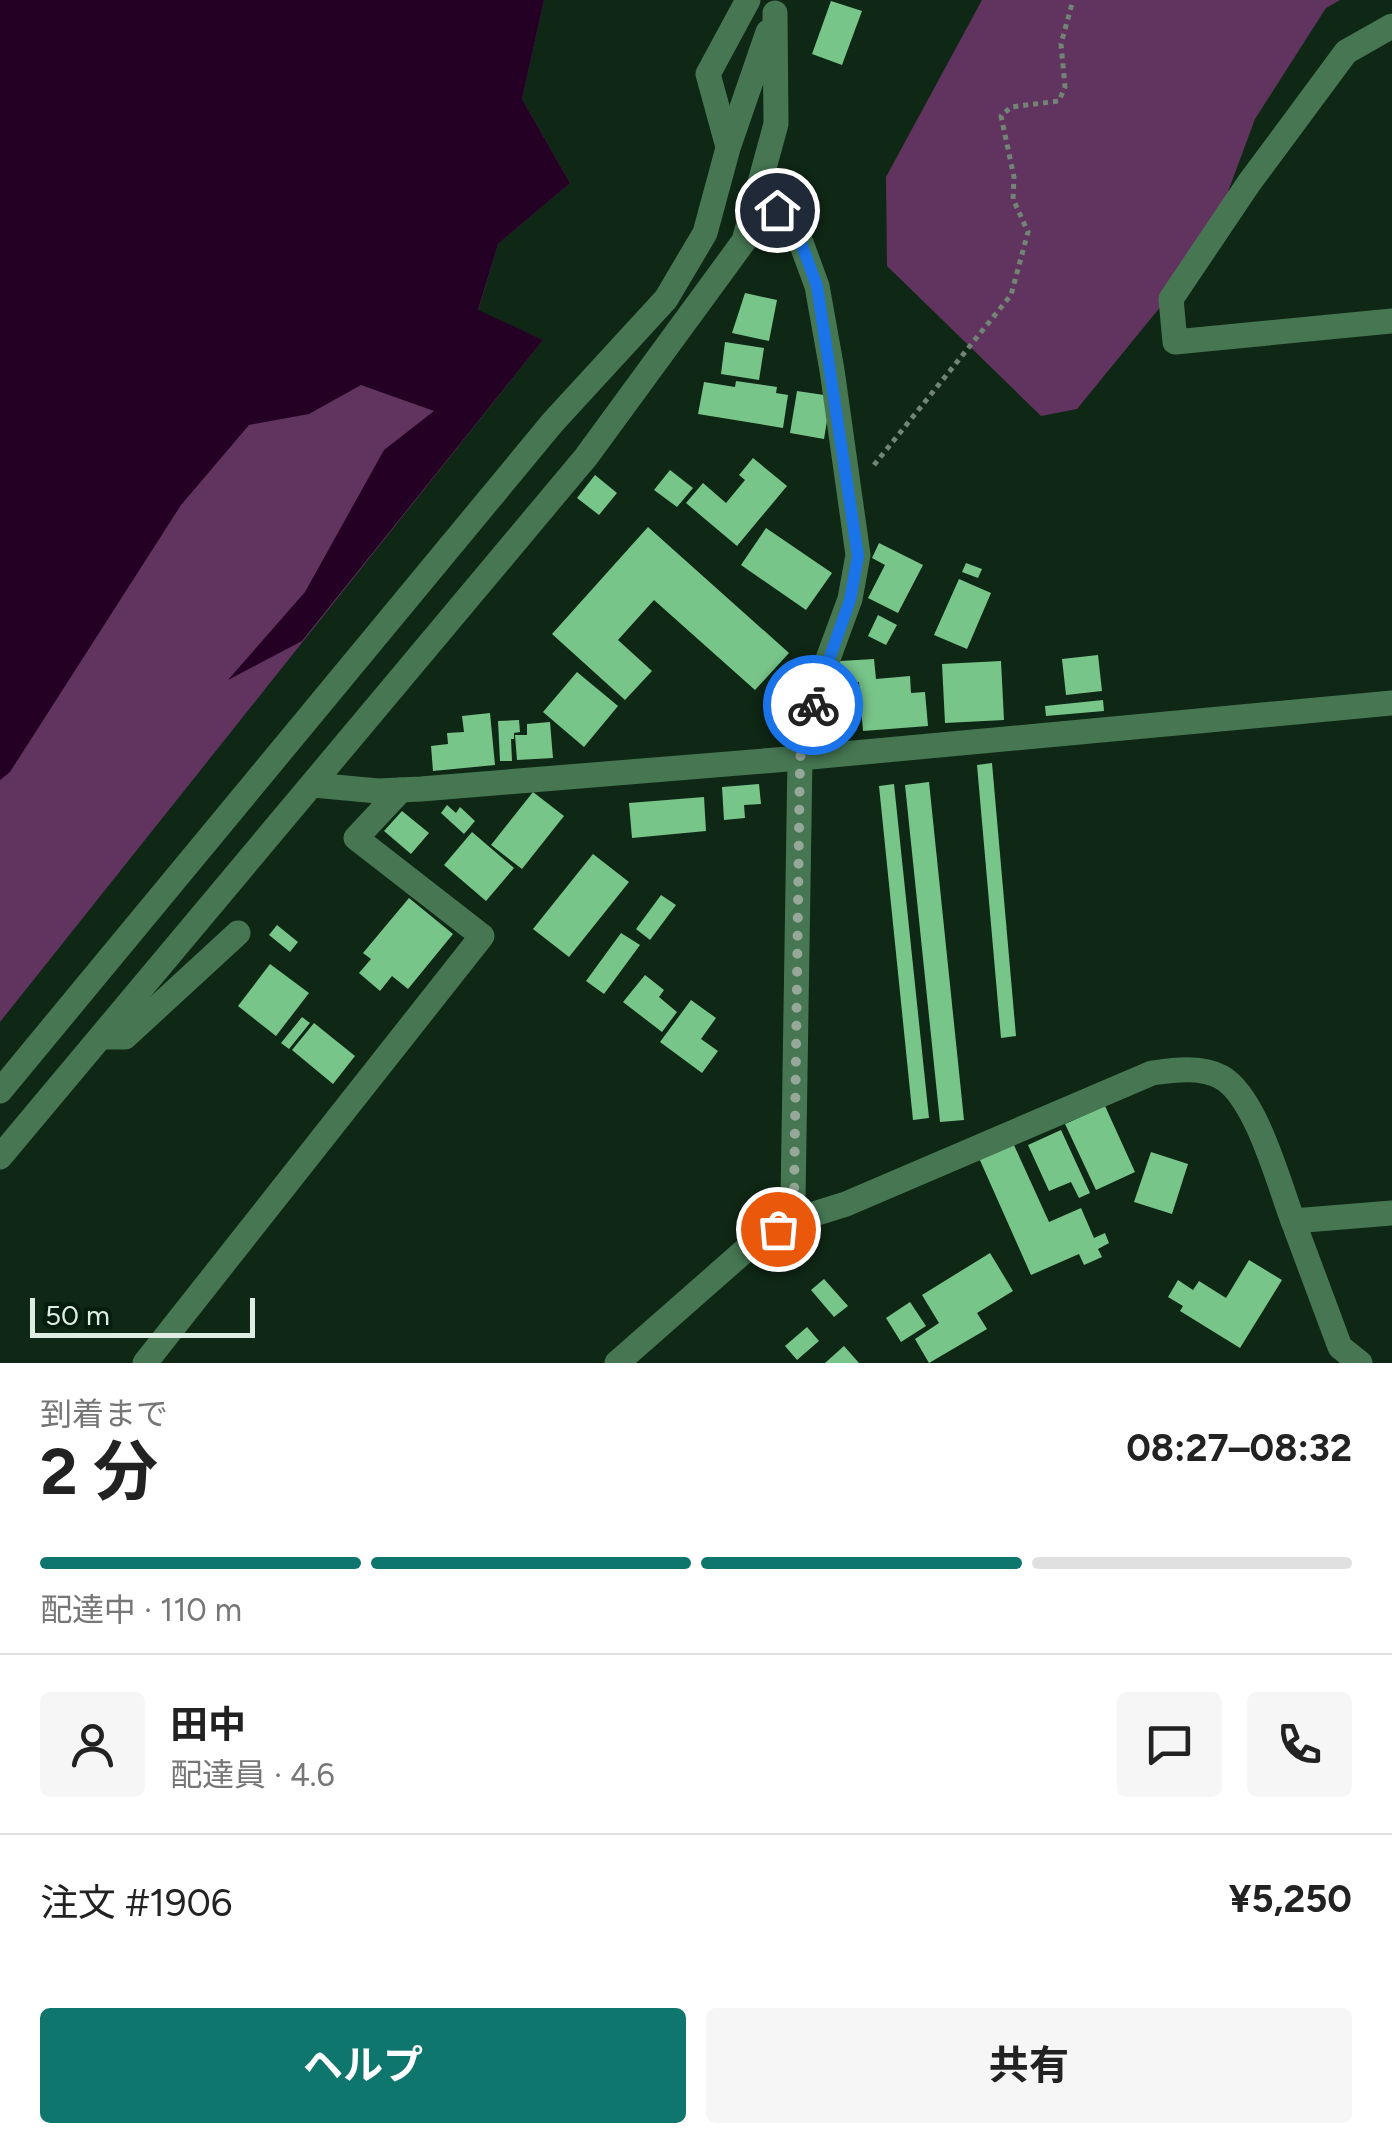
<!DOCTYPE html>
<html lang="ja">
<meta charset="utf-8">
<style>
:root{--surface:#fff;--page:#f6f6f6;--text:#222;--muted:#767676;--line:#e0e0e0;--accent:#0f766e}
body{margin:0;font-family:Figtree,"Noto Sans JP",sans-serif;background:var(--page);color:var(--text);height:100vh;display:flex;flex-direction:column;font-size:38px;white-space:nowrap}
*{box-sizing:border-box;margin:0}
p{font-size:32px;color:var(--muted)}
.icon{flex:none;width:55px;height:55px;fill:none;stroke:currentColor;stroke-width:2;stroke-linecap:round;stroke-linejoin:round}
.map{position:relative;height:1363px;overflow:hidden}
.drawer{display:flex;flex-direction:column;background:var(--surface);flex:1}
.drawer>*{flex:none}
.scale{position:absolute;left:30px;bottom:25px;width:225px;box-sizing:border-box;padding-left:10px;border:5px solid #deede1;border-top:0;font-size:28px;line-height:35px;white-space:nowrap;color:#deede1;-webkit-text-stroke:8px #051d0c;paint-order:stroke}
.pin{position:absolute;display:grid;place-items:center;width:85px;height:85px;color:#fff;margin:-42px;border:5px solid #fff;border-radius:50%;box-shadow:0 2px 10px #0007}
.courier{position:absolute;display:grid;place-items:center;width:100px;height:100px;margin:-50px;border:8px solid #1a73e8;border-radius:50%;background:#fff;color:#222;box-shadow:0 2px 12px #0007}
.overview em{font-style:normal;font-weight:700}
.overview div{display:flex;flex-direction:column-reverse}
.overview{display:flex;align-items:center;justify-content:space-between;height:170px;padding:0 40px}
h1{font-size:65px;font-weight:700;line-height:75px}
.bar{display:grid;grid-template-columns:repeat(4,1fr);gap:15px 10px;align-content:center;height:120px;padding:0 40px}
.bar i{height:12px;border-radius:8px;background:var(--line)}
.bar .selected{background:var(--accent)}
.bar p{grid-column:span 4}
.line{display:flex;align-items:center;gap:25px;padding:0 40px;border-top:2px solid var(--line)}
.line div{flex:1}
.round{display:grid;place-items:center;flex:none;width:105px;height:105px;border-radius:10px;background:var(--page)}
.primary-button{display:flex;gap:20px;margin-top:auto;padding:20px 40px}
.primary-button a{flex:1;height:115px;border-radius:10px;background:var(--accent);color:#fff;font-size:40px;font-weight:700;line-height:115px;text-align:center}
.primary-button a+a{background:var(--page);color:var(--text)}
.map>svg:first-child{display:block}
.green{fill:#61345f}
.water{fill:#240024}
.building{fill:#78c58a}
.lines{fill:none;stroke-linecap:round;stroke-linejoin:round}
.path{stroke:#718475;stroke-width:5;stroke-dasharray:5 5;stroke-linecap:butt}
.minor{stroke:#467752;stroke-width:25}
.done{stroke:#96a89a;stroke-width:10;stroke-dasharray:0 18}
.route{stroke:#1a73e8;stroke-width:12}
</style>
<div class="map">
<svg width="1392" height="1363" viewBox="0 0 1392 1363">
<rect width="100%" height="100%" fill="#0f2715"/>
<g class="green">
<polygon points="544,0 522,99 570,183 498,244 478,311 543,340 0,1022 0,516"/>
<polygon points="982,0 1340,0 1326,8 1255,119 1206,251 1077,409 1041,416 887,266 886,177"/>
</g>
<polygon class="water" points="0,0 544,0 522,99 570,183 498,244 478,310 543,340 302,641 228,680 305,592 384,450 434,411 361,385 309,414 249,425 181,505 10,772 0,780"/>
<g class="building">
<polygon points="831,1 862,11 842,65 812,54"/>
<polygon points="745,293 777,300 769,341 732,333"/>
<polygon points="725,342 764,348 759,380 721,374"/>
<polygon points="736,381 777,387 776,393 788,395 783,428 698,414 704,382 735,387"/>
<polygon points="797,391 831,396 824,439 790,433"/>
<polygon points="753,458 787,486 737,546 686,503 703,483 726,503 745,480 739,475"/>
<polygon points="670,470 693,488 677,507 654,490"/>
<polygon points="595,475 617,493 599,515 577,498"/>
<polygon points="648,527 789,653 755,690 654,600 618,640 652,671 625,700 552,634"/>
<polygon points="766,528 832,573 806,610 741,565"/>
<polygon points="879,543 923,565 898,613 868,598 885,565 872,558"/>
<polygon points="966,563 982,569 978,578 962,572"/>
<polygon points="959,579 991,593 967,649 934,635"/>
<polygon points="878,615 897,625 886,645 868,636"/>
<polygon points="1098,655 1102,691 1066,695 1062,659"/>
<polygon points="874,659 876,679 910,676 911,693 925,692 928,726 863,731 859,682 841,684 840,661"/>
<polygon points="1001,661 1004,720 945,723 942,664"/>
<polygon points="577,672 618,706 584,747 543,712"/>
<polygon points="1103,700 1104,711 1046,716 1045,706"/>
<polygon points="490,713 495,765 433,771 431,746 448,744 447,733 464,732 462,716"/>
<polygon points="519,720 520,732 514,733 514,739 511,739 512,761 500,761 498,721"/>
<polygon points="550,722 553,758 517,760 515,735 527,735 527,724"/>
<polygon points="992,763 1016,1036 1001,1038 977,765"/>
<polygon points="929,782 964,1120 940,1122 905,785"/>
<polygon points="759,784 761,804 744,805 745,818 724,820 722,787"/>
<polygon points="894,784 929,1118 913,1120 879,786"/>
<polygon points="533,792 564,816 522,869 491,845"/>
<polygon points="704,797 706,831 632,838 629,803"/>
<polygon points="447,805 456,813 460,807 475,821 464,834 441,813"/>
<polygon points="402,811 429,833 411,854 384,831"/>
<polygon points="472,832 514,868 486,901 444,865"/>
<polygon points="593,854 629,882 569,957 533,929"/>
<polygon points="661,895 676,905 650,940 636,929"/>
<polygon points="409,898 453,934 408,989 392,976 380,991 359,973 371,959 363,953"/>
<polygon points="277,925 298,942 290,952 269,935"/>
<polygon points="621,933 640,945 604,994 586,981"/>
<polygon points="270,964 309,993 276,1036 238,1006"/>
<polygon points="645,975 664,990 659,997 677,1012 662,1032 623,1002"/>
<polygon points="691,1000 716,1018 701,1039 718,1051 702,1073 660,1042"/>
<polygon points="302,1017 310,1023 289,1049 281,1043"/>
<polygon points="314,1023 355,1056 333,1084 292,1050"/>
<polygon points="1105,1106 1135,1172 1096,1190 1065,1124"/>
<polygon points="1061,1130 1090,1193 1079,1198 1071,1182 1049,1191 1028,1145"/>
<polygon points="1013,1143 1049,1222 1081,1208 1094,1238 1105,1233 1109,1243 1098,1249 1102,1257 1084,1265 1079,1254 1031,1275 979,1158"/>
<polygon points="1151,1152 1188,1164 1172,1214 1134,1202"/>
<polygon points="990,1253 1013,1291 977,1313 987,1329 929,1363 915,1339 939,1323 922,1295"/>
<polygon points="1249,1260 1282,1280 1240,1348 1180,1311 1183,1306 1168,1297 1178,1280 1193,1290 1199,1281 1226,1298"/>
<polygon points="824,1279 848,1306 834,1317 811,1290"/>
<polygon points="910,1302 926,1326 901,1342 886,1318"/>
<polygon points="807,1327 819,1341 797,1360 785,1346"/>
<polygon points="844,1346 859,1363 825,1363"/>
</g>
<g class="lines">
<polyline class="path" points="874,465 1011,295 1028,232 1013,199 1014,177 1001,116 1011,107 1059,101 1065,87 1061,44 1073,0"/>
<g class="minor">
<polyline points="1392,26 1346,52 1249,183 1171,299 1175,342 1392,321"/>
<polyline points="728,147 708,74 748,0"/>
<polyline points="758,190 796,229 817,286 832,370 858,555 850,599 818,686 800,758 793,1200 798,1219"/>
<polyline points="313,785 378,791 421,789 800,758 1392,703"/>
<polyline points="103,1037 125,1037 238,933"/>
<polyline points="0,1091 553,422 666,299 705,233 728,148 768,32"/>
<polyline points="0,1157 586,457 744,241 776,124 775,13"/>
<polyline points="1293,1221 1340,1347 1360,1363"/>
<polyline points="145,1363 482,936 356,838 401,790"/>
<path d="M617 1363 758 1239 798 1219 846 1204 1152 1073C1173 1070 1201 1066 1221 1077 1256 1096 1279 1184 1293 1221L1392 1213"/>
</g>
</g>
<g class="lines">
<polyline class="done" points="778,1229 798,1219 794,1200 800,758 813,705"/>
<polyline class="route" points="777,210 796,229 817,286 858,556 850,600 813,705"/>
</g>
</svg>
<div class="scale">50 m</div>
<div class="pin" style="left:778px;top:1229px;background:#ea580c"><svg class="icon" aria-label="bag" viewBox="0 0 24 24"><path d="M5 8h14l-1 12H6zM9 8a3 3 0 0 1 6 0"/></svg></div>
<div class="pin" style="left:777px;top:210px;background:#1f2937"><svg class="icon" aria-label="home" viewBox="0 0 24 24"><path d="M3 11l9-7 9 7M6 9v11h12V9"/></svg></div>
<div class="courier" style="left:813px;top:705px"><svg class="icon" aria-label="bike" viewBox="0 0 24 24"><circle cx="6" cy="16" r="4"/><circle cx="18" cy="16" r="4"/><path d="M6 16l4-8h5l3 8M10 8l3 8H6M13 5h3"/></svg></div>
</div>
<section class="drawer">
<div class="overview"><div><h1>2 分</h1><p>到着まで</p></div><em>08:27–08:32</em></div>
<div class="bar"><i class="selected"></i><i class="selected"></i><i class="selected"></i><i></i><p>配達中 · 110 m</p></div>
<div class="line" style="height:180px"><a class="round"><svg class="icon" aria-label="person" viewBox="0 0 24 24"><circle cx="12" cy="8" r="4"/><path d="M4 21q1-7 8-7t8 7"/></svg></a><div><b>田中</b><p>配達員 · 4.6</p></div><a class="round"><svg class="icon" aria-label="chat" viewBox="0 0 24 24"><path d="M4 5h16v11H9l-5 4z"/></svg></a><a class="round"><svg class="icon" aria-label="phone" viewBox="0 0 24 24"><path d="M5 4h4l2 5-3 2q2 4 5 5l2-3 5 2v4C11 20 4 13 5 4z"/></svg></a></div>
<div class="line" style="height:130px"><div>注文 #1906</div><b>¥5,250</b></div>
<div class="primary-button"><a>ヘルプ</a><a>共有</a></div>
</section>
